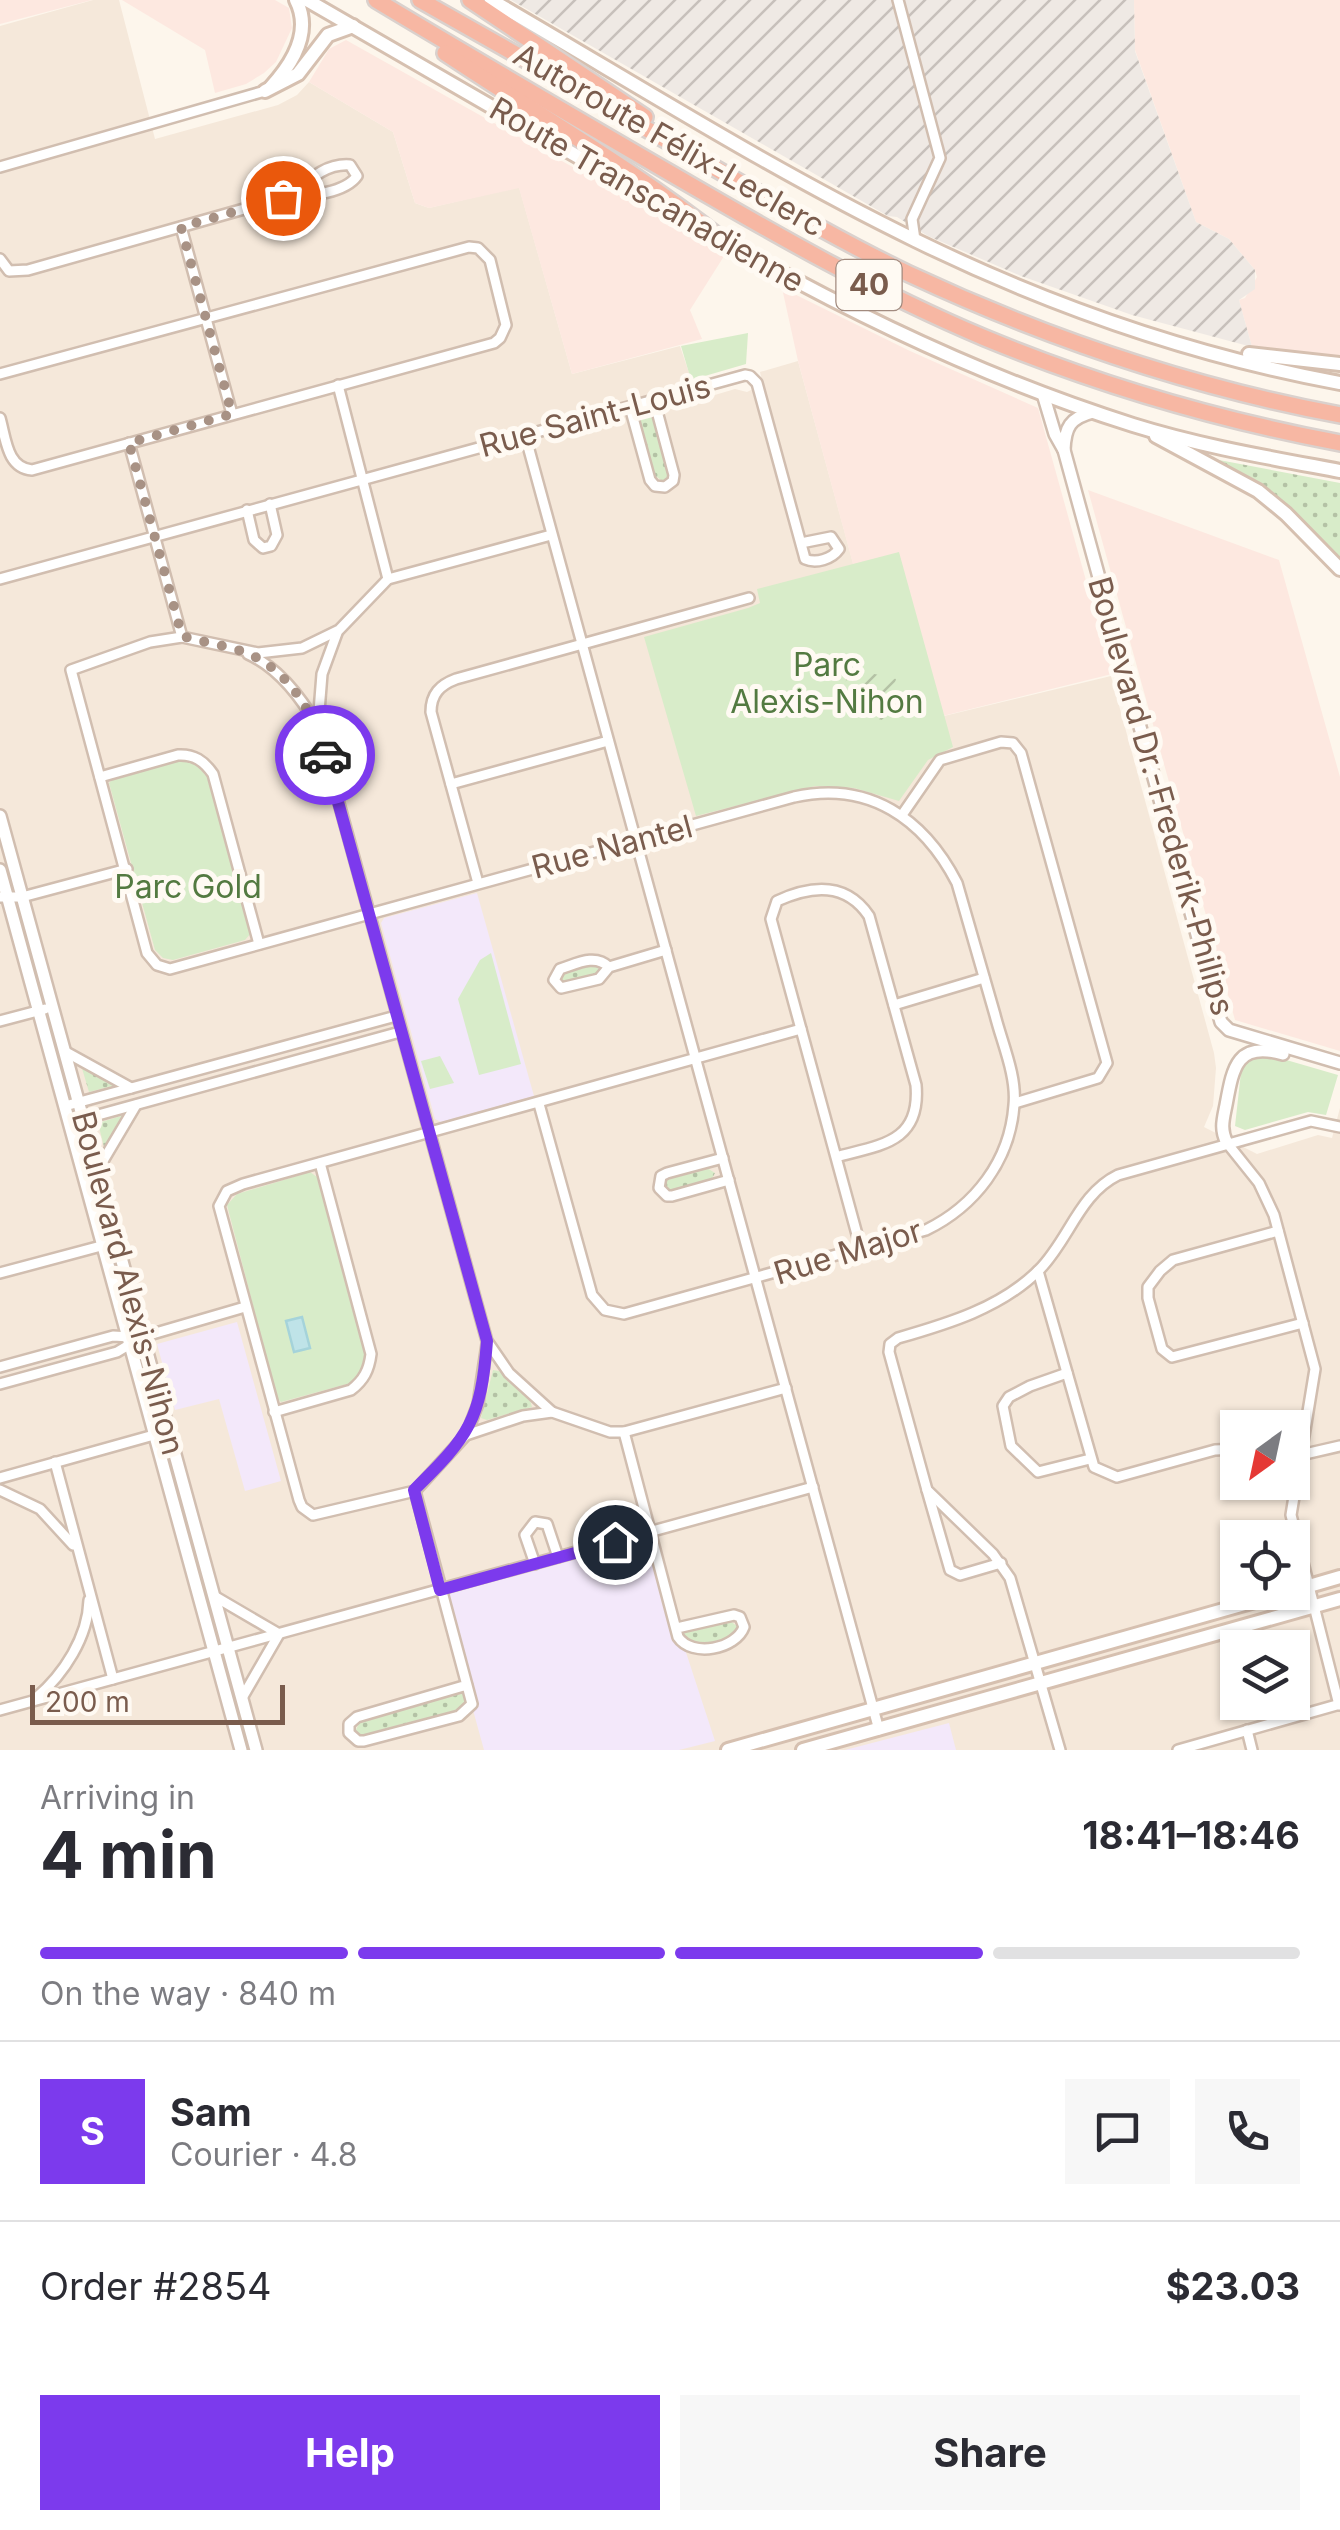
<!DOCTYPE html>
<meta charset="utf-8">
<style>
:root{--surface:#fff;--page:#f7f7f7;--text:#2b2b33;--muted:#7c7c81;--line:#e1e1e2;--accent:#7c3aed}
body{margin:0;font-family:Inter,sans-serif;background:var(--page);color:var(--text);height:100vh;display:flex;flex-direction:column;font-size:38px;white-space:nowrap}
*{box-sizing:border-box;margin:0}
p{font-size:32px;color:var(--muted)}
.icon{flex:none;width:55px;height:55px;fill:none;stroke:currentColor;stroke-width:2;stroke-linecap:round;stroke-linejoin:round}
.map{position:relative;height:1750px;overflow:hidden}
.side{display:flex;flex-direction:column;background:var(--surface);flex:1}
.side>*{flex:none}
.needle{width:65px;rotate:213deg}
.tools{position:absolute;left:1220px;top:1410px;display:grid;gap:20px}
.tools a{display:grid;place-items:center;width:90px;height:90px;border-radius:0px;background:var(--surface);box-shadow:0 2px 8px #0004;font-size:50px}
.scale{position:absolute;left:30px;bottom:25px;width:255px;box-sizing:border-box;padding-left:10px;border:5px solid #7a5c4d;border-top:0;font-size:28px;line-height:35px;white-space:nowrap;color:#7a5c4d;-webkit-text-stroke:8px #fffaf3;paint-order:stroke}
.pin{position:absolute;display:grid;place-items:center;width:85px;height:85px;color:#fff;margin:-42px;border:5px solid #fff;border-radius:50%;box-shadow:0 2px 10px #0007}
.courier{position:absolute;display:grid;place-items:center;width:100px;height:100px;margin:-50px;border:8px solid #7c3aed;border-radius:50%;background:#fff;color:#222;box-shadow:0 2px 12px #0007}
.overview em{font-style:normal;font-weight:700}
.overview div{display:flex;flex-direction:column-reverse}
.overview{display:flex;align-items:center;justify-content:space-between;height:170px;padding:0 40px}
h1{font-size:65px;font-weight:700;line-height:75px}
.bar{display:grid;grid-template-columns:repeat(4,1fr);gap:15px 10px;align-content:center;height:120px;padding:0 40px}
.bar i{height:12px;border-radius:8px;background:var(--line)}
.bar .current{background:var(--accent)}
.bar p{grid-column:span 4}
.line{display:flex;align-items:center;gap:25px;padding:0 40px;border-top:2px solid var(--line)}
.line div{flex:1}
.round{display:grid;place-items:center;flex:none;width:105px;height:105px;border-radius:0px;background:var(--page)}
.button{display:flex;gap:20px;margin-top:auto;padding:20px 40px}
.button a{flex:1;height:115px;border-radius:0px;background:var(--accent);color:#fff;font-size:40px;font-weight:700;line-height:115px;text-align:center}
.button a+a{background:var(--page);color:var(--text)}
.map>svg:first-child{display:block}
.residential{fill:#f5e8da;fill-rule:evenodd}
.commercial{fill:#fde8e0}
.industrial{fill:url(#industrial-furrows)}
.education{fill:#f3e8fa}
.grass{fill:url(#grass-dots)}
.park{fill:#d8ecc9}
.garden{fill:url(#garden-furrows)}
.water{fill:#bfe3e8;stroke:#a5d3da;stroke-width:2.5}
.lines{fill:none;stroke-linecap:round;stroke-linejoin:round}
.minor-casing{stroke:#d1beb0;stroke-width:14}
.tertiary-casing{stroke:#d1beb0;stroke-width:16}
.secondary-casing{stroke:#d6c0b0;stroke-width:18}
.motorway-casing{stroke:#dad1cd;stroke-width:20}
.minor{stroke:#fff;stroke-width:9}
.tertiary{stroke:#fff;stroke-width:11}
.secondary{stroke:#fff;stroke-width:12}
.motorway{stroke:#f7b7a3;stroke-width:15}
.done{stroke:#a89285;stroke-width:10;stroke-dasharray:0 18}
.route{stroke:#7c3aed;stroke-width:12}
.labels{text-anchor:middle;stroke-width:10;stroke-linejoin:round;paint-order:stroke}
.shield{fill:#fffaf3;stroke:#a28b7f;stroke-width:2.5}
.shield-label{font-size:30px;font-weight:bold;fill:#7a5c4d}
.street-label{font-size:32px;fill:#7a5c4d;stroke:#fffaf3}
.park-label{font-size:32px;fill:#537a41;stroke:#fffaf3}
</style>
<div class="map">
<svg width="1340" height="1750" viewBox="0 0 1340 1750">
<defs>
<pattern id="industrial-furrows" width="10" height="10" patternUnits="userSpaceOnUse" patternTransform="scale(2.5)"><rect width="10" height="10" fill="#efe9e4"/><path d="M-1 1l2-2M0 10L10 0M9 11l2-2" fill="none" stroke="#c7c0bb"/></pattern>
<pattern id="grass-dots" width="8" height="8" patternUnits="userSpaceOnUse" patternTransform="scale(2.5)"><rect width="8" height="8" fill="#d8ecc9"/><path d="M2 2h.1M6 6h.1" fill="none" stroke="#b4c2a5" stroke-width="1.8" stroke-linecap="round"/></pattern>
<pattern id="garden-furrows" width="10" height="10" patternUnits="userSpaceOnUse" patternTransform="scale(2.5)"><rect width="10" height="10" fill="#d8ecc9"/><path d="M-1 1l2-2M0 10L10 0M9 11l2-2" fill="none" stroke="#b4c2a5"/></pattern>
</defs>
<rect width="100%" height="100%" fill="#fdf6ec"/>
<path class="residential" d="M93 0H119L155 139 278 105 297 95 309 82 393 132 415 203 429 208 519 187 572 374 680 346 698 400 735 389 747 392 763 384 760 372 798 361 853 563 899 552 944 716 1111 676 1214 1053 1216 1068 1213 1106 1204 1127 1257 1154 1318 1135 1332 1138 1340 1108V1750H0V26ZM1238 1428H1292V1482H1238ZM1238 1538H1292V1592H1238ZM1238 1648H1292V1702H1238Z"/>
<g class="commercial">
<polygon points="0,0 92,0 0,24"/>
<polygon points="122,0 275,0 289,8 292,28 276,62 264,73 246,84 215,93 205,50"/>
<polygon points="1134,0 1340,0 1340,358 1252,347 1239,300 1245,298 1257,277 1255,270 1229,239 1196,222 1135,50"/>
<polygon points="346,40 726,253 690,310 702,339 572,374 519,188 429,208 415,203 393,132 309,82 329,49"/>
<polygon points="782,288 910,351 1038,408 1112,674 943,716 899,553 853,564 798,361"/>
<polygon points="1088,490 1279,560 1340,777 1340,1051 1235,1020"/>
</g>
<polygon class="industrial" points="511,0 1134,0 1135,51 1196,222 1229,239 1255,270 1255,289 1239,300 1252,347 1132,315 1021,276 928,236 897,217 888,216"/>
<g class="education">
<polygon points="477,893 534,1096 441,1122 435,1119 381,923 384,918"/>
<polygon points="237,1322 281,1481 245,1491 219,1399 175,1410 157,1344"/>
<polygon points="652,1532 678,1628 715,1741 679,1750 484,1750 440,1590"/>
<polygon points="949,1723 956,1750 845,1750"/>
</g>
<g class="grass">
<polygon points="646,414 654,419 669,473 664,482 654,475 640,424 640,418"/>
<polygon points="1219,460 1340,483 1340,562 1251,481 1219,463"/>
<polygon points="593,965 599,969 596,975 565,984 560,980 562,974"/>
<polygon points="81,1065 116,1085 89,1092"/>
<polygon points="124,1115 124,1117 105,1151 98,1123"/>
<polygon points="707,1168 715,1173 711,1180 672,1191 665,1189 664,1183 669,1178"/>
<polygon points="493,1370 499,1371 530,1400 532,1407 487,1420 481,1418"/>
<path d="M729 1620 738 1627 732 1636C715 1641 696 1651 682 1636L684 1632Z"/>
<polygon points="464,1693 467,1696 463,1707 455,1712 364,1736 355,1732 360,1721"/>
</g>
<g class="park">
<polygon points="748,333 746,364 691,380 681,346"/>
<polygon points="899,552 953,747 928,760 899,801 854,788 815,786 696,816 644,637 748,608 760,603 757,589"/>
<polygon points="180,760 196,764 207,777 251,933 245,940 173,960 163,958 155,950 109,783 113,779"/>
<polygon points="491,953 521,1064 479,1075 458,999 480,960"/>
<polygon points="1266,1054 1338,1075 1326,1115 1308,1112 1245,1130 1235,1126 1241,1072 1250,1058"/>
<polygon points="440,1056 454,1083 430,1089 421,1061"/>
<path d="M310 1172 317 1177 365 1350C364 1364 362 1374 351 1383L281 1402 277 1398 227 1205 237 1194Z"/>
</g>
<polygon class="garden" points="849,668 896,679 886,721 839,709"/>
<polygon class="water" points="302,1317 310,1348 294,1352 286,1321"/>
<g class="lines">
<defs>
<g id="minor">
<polyline points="898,0 940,158 912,219 915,240"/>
<polyline points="0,167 265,91"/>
<polyline points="181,227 232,414"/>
<path d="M0 259 9 271 28 270 290 196C310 196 345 193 357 176L350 165C325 163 308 181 290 196"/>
<path d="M0 374 469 247 478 248 490 260 506 325 500 338 494 343 32 470C7 468 6 439 0 418"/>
<polyline points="338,385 388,579"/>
<polyline points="630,407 650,480 655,486 665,487 673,481 674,475 654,400"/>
<polyline points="525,435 879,1730"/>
<polyline points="129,443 182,637"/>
<polyline points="247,510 254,540 263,548 271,546 277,535 270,504"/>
<path d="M0 579 745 375 750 376 757 383 804 555 805 559C816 564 832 559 839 549L831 537 801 543"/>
<path d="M248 654C279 668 301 697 318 727L487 1341 509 1373 552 1412"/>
<polyline points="318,724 322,674 337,633"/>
<path d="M100 777 178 755C194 754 204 761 213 774L259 944"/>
<polyline points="451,784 608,741"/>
<polyline points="902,815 940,760 1001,742 1013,743 1021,753 1107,1063 1098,1078 1015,1103"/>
<path d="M478 883 431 712C431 694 440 685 456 679L749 598"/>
<polyline points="0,897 22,897 127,869"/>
<path d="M609 967C595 953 576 964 560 969L554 980 561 988 599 979 609 967 666 950"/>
<polyline points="894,1005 984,978"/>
<polyline points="0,1021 45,1009"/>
<polyline points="64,1051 131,1088"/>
<path d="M539 1104 592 1295 605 1310 624 1314 926 1230C975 1206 1010 1161 1014 1105 1017 1076 1002 1043 995 1015 982 971 970 927 957 883 924 819 869 780 794 797L170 969 157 965 147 953 71 670 150 642 182 637 258 653 302 648 339 630 388 579 551 535"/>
<polyline points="65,1106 396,1016"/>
<polyline points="69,1123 400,1032"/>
<polyline points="1227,1143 1259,1183 1274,1215 1315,1369 1291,1515 1339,1705"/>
<path d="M836 1157C880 1145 921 1143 916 1085L869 916C846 882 812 885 777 901L771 919 861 1249"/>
<polyline points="723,1158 667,1173 661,1176 659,1188 667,1196 672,1196 729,1180"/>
<polyline points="97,1171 136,1105"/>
<polyline points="1278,1231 1173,1260 1160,1271 1148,1287 1148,1298 1162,1349 1172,1357 1303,1323"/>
<polyline points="1038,1271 1094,1467 1117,1477 1215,1450 1238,1449"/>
<polyline points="0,1273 116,1242"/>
<polyline points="0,1367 113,1336 130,1337"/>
<polyline points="1067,1373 1030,1386 1009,1397 1003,1406 1011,1446 1038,1472 1090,1459"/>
<polyline points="0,1384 117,1352 142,1337 245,1307"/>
<polyline points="786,1388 624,1432 610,1432 552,1412 523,1416 466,1435 415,1491 313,1515 302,1507 299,1500 219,1206 227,1191 243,1184 801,1029"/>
<path d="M274 1412 351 1390C364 1380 369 1370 371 1354L320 1163"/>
<path d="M624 1432 678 1637C692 1658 736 1649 744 1627L740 1617 734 1615 677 1628"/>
<polyline points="466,1435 478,1404 487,1344"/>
<polyline points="1292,1457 1340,1446"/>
<polyline points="55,1462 113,1679"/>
<polyline points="0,1478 161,1433"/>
<polyline points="0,1490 40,1509 73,1545"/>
<polyline points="927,1490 950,1570 960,1575 1001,1563"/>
<polyline points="415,1491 472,1704 459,1716 364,1741 358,1741 349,1733 349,1724 357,1717 467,1685"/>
<polyline points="535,1564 525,1535 535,1522 547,1524 558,1557"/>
<polyline points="214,1596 279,1634"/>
<path d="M36 1698C64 1674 88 1637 89 1600"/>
<polyline points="242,1698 279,1634"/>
<polyline points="0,1710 813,1487"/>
<polyline points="1247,1730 1252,1750"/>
<path d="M1060 1750 1010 1578 993 1554 927 1490 889 1352 890 1344 898 1338C947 1324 1001 1308 1039 1270 1069 1240 1079 1194 1118 1175L1311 1121 1340 1127"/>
<polyline points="1178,1750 1340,1704"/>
</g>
<g id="tertiary">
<polyline points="1043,394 1055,434 1064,450 1221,1022 1229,1030 1340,1063"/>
<path d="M1064 450C1065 427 1070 418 1093 412"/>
<polyline points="0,816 256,1750"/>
<polyline points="0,870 241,1750"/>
<path d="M1227 1143C1220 1129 1223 1120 1226 1105 1233 1067 1237 1041 1283 1054"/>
</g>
<g id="secondary">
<polyline points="307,0 684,218"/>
<path d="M491 0C631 81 769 169 915 240 1048 305 1194 356 1340 383"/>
<path d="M271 87C293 63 312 31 296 0"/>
<polyline points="265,91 298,74 328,35 353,26"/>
<path d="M719 238C851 314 987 379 1133 425 1200 446 1271 458 1340 471"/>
<polyline points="1249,354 1340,364"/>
<polyline points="1156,436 1258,491 1286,514 1340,569"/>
<polyline points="1292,1591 1340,1577"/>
<polyline points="728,1750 1287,1592"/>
<polyline points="803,1750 1340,1599"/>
</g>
<g id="motorway">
<path d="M376 0C474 59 572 116 670 173 773 233 875 292 985 338 1099 385 1219 420 1340 443"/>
<path d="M420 0C511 51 600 102 690 154 762 195 834 238 909 274 1046 338 1191 387 1340 415"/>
<polyline points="470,0 645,117"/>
<path d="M445 53C538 115 636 171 724 241"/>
</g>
</defs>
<use href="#minor" class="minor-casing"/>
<use href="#tertiary" class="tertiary-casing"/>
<use href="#secondary" class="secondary-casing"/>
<use href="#motorway" class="motorway-casing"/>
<use href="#minor" class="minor"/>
<use href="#tertiary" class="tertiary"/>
<use href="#secondary" class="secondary"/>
<use href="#motorway" class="motorway"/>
</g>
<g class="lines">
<path class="done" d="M283 198 181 227 232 414 129 443 182 636C202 642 224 645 244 652 287 668 314 712 325 755"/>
<path class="route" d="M325 755 487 1341C481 1420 469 1436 414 1490L440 1590 615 1542"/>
</g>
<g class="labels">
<rect class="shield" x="836.5" y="260" width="65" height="50" rx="8"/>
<g class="shield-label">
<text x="869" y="295">40</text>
</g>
<g class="street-label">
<text transform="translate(669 140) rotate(30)" y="11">Autoroute Félix-Leclerc</text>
<text transform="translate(647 195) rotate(30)" y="11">Route Transcanadienne</text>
<text transform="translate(595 416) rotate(-15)" y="11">Rue Saint-Louis</text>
<text transform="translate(1161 796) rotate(74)" y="11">Boulevard Dr.-Frederik-Philips</text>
<text transform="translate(612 847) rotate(-15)" y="11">Rue Nantel</text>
<text transform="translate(848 1252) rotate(-17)" y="11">Rue Major</text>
<text transform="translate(128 1283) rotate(75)" y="11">Boulevard Alexis-Nihon</text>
</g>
<g class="park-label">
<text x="827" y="676">Parc<tspan x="827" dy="37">Alexis-Nihon</tspan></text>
<text x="188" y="898">Parc Gold</text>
</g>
</g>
</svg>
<div class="tools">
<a><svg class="needle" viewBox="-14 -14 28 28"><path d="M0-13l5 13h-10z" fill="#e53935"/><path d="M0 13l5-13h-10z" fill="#7c7c81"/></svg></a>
<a><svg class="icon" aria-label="locate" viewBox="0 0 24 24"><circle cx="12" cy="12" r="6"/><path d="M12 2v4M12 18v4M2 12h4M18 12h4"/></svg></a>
<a><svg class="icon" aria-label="layers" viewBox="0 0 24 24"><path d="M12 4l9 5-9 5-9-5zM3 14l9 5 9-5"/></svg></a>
</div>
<div class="scale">200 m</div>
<div class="pin" style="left:283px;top:198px;background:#ea580c"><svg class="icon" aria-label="bag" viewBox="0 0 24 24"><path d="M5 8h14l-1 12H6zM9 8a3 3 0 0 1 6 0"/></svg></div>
<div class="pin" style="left:615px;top:1542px;background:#1f2937"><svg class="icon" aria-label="home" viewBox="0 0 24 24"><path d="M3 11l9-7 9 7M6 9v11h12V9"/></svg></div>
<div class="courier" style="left:325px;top:755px"><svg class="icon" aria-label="car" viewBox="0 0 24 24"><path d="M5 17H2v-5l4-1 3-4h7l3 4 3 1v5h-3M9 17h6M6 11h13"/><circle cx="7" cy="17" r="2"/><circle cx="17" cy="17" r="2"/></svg></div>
</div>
<section class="side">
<div class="overview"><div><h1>4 min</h1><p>Arriving in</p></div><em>18:41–18:46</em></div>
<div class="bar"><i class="current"></i><i class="current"></i><i class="current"></i><i></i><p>On the way · 840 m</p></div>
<div class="line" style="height:180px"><b class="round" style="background:var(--accent);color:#fff">S</b><div><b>Sam</b><p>Courier · 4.8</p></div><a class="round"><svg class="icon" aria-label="chat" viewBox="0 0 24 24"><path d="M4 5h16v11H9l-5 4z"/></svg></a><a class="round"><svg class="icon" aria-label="phone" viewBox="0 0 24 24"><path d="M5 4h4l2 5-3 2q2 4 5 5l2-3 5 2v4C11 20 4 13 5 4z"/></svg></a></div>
<div class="line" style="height:130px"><div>Order #2854</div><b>$23.03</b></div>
<div class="button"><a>Help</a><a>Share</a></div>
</section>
